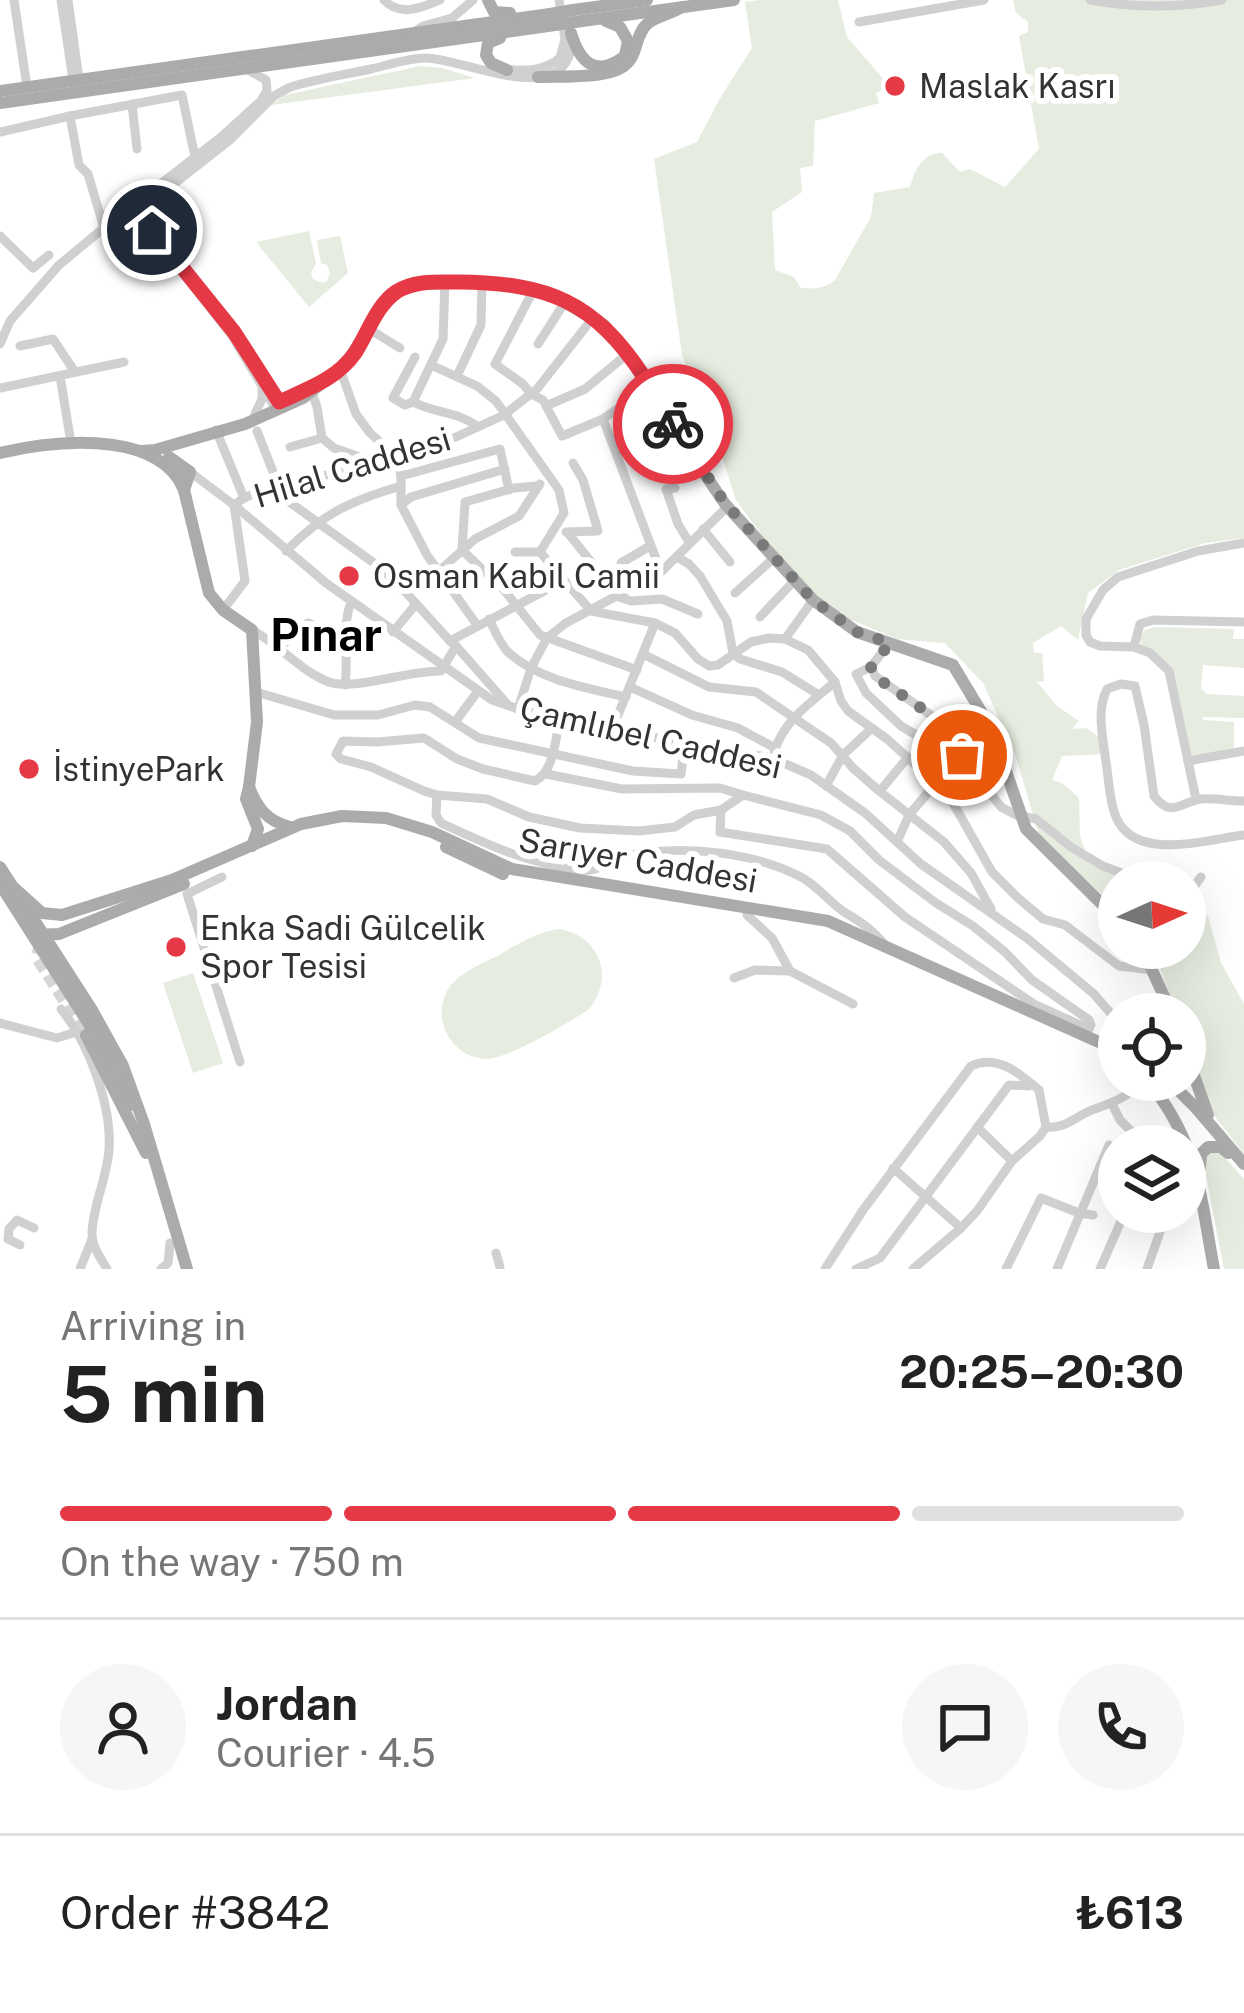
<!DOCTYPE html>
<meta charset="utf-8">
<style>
:root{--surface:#fff;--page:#f6f6f6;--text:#222;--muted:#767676;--line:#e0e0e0;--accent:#e63946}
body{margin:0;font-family:"Public Sans",sans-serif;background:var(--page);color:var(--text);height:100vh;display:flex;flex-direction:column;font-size:45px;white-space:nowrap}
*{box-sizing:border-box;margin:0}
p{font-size:39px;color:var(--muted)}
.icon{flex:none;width:66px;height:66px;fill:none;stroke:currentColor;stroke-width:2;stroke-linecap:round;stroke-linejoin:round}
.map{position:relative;height:1269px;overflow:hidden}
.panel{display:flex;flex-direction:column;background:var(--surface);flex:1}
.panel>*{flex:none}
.needle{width:78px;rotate:87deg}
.controls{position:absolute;left:1098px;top:861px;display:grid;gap:24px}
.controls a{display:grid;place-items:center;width:108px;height:108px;border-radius:50%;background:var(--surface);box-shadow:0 12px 48px #0002;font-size:60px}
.pin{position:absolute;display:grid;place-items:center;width:102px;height:102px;color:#fff;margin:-51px;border:6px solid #fff;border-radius:50%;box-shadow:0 3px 12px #0007}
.courier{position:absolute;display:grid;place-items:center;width:120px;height:120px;margin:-60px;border:9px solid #e63946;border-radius:50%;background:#fff;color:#222;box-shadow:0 3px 15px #0007}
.overview em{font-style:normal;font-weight:700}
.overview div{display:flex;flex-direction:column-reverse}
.overview{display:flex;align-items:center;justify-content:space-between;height:204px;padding:0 60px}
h1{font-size:78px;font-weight:700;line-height:90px}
.bar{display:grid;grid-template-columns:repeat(4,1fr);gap:18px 12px;align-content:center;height:144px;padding:0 60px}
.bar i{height:15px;border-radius:9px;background:var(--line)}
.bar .on{background:var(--accent)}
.bar p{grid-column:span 4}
.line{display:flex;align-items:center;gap:30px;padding:0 60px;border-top:3px solid var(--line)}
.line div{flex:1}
.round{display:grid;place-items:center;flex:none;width:126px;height:126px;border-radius:63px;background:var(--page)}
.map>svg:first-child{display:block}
.green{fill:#e6ecdf}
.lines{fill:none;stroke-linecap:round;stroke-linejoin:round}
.major-tunnel{stroke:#d6d6d6;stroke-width:12;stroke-dasharray:12 6;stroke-linecap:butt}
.minor{stroke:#d0d0d0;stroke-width:9}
.major{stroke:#ababab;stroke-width:12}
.major-bridge{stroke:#ababab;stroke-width:12}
.done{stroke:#7a7a7a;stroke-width:12;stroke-dasharray:0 21.6}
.route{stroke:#e63946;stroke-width:15}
.poi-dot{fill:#e63946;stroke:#fff;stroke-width:4.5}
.labels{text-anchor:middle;stroke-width:12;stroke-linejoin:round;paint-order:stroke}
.poi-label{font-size:33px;fill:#333;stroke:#fff;text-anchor:start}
.street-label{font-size:33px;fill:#333;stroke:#fff}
.district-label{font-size:45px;font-weight:bold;fill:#000;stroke:#fff}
</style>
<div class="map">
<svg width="1244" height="1269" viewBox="0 0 1244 1269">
<rect width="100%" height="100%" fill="#fff"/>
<g class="green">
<path d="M760 0H838L847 37 886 82 884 89 876 93 879 103 815 121 813 166 800 168 802 192 772 212 775 270 794 277 801 288C814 289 824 289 835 280L871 217 874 193 910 187C915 170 922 153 942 153L960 172 970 169 1005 187 1039 149 1019 36 1028 32V22L1016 13 1013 0H1244V538L1205 543 1119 570 1088 593 1078 640 1061 626 1033 643 1034 653H1042L1044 681 1037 682 1057 706 1079 721 1072 729 1086 728 1100 738 1103 754 1062 756 1052 780 1062 783 1079 798 1080 836 1086 853 1103 864 1155 882H1119V910L1040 838 1015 754 983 683 945 643 897 639 842 616 816 596 769 545 736 500 717 441 682 355 654 159 697 142 719 100 752 48 745 2Z"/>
<polygon points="420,66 442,68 475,78 271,105 285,95"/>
<polygon points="309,231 316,264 311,272 313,279 322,283 327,281 330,273 327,265 321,263 317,240 340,236 348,273 309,307 256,242"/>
<polygon points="1155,627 1234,629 1233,639 1244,639 1244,668 1203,665 1201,688 1206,694 1244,696 1244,718 1203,717 1203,720 1234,722 1234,748 1190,758 1171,668 1142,646 1140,639 1145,630"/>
<polygon points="1185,896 1208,916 1221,963 1244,1004 1244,1154 1213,1114 1185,1037 1185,1014 1177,1014 1157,960 1149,948 1185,948"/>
<path d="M559 929C600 936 615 977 589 1009 570 1022 509 1058 488 1059 450 1059 428 1015 451 985 463 971 483 963 499 955 518 944 537 932 559 929Z"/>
<polygon points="193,973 223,1063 193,1073 163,983"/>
<polygon points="1214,1151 1223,1155 1244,1179 1244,1269 1224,1269 1204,1166 1206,1153"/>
</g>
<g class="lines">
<polyline class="major-tunnel" points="43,944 39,948 37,958 86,1035"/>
<g class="minor">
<polyline points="14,0 27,87"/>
<polyline points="61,0 73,80"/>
<polyline points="68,0 79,79"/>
<path d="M384 0C400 17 421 8 440 0"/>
<path d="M1090 0C1134 8 1178 8 1222 0"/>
<polyline points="859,22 984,0"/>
<polyline points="416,31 423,26 452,18 473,0"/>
<path d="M503 69C523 71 544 72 560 58L565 39 559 0"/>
<polyline points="248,70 266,80 267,91 262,99"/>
<polyline points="132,104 137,149"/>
<polyline points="70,116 79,165 88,174 104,228"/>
<polyline points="0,132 70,116 182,95 195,157"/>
<polyline points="137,202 221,137 263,99"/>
<polyline points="0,236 33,268 49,255"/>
<path d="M445 282 443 339 413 402C434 413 460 412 478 427"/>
<polyline points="534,289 495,364 523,384 531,394 543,400 562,436 603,419 646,389"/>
<polyline points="369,329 400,348"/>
<polyline points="0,344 10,321 59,265 134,203 141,202"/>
<polyline points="538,344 565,302"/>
<polyline points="20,346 53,339 75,372"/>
<polyline points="431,365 477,386 496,401 559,490 564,513 540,552"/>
<polyline points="340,369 356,414 370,433 397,457 401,476 401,505 427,555 477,625"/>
<polyline points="60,376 71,443"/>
<polyline points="457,376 481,325 482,283"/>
<polyline points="0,388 124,362"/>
<polyline points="311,390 317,407 322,438 334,448 374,462"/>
<polyline points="413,402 405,405 393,398 415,357"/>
<polyline points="546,406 585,389 625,356"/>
<path d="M277 411 232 336 158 241 147 217 151 202 230 140 274 96 288 88C315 79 343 75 371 69 389 65 408 58 426 58 463 58 568 112 572 41"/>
<polyline points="255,414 262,399 262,389"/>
<polyline points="603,419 661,572"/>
<polyline points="216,430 244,498"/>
<polyline points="257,431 279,487"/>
<polyline points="290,447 322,438"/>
<polyline points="638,449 683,442"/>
<polyline points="190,472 234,505 326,583 492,700 518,709 612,730 772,758 811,775 865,813 921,864 1028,939 1094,994 1119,1023"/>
<polyline points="401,476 500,449 509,490"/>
<polyline points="536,486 514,488 465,502 462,550 504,590 540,635 637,670"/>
<polyline points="675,488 666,489 678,524 689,542"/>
<polyline points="267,490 288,501 374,563 401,587 450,641"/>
<polyline points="401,505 411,497 505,469"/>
<polyline points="703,529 730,562"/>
<polyline points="566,532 598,531 583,480 573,463"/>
<polyline points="568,533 619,597 631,601 662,599 698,614"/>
<path d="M286 551C324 513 350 501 401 486"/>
<polyline points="515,552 540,552 591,611 655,623 675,633 698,659 709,666 718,665 751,642 769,638 785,639 808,650 835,682 841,701 848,711 887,739 948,794 992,872 1018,898 1043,919 1065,925 1119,966 1153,970"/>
<polyline points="677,557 689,564 700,576 727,621 733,653 740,659 782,672 819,695"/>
<polyline points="621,563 650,546"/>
<polyline points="438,572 475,539 519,516 540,484"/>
<polyline points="735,593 774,558"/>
<polyline points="223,610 245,581 234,505 244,498 259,492 397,457 456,437 504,415 537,389 592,319"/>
<polyline points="760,617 794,581"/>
<path d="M489 619C494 629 500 644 508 652 538 680 587 688 626 697"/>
<path d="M252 630C279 644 300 671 329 682 353 691 410 670 441 671L456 646 450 641"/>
<polyline points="393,632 416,604"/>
<polyline points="785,639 813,600"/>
<polyline points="450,641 546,590 561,575"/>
<polyline points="889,643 871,667 856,674 866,693 901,726 935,746 948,748 961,756 1001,807 1016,815 1036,819 1071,847 1103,866 1146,882"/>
<polyline points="456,646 508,705"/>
<polyline points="280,647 308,623 332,633 344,633"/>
<polyline points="1134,647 1140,624 1153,620 1244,622"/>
<polyline points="643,654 709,687 756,692 831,743 853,768 878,790 944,842 971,873 991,909"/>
<polyline points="871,667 875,676 942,723 951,735 948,748"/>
<path d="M345 685C349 656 341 630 351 602"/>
<polyline points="630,687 692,715 738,728 775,748"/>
<polyline points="256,692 334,715 378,715 415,705 430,707 479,738 633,771 681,774 685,743"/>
<polyline points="518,709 531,668 547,638 566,623 661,572 728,506"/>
<path d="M560 718C555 739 555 770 535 781L483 769 457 759 424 738 377 742 343 741 336 754 341 759 371 767 424 791 437 795 487 799 529 817 580 828 639 831 675 827 694 815 721 810 743 795 821 815 850 831 879 860 936 903 973 926 1005 952 1032 980 1089 1020 1091 1025 1085 1035"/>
<polyline points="455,722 478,691"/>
<polyline points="612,730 655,623"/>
<path d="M774 753C783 721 810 703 835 682"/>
<polyline points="1188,761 1244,751"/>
<polyline points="546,774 622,789 720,788 743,795"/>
<polyline points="826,786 843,755 872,728"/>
<polyline points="880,791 908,757"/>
<path d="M437 795 436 815 441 823C486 844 529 864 579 870 599 873 620 856 640 853 693 846 754 853 801 877 818 886 829 902 844 912 861 922 873 930 886 946"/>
<polyline points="1196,799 1169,671 1150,653 1134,647 1100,646 1090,642 1086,635 1086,619 1103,590 1118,577 1198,551 1244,543"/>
<path d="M1244 801C1230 801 1215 798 1201 799 1180 802 1172 819 1154 796L1144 725 1135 686 1121 684 1107 689C1096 711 1103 738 1106 762 1109 780 1109 800 1116 817 1135 863 1208 839 1244 835"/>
<polyline points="721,810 720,832 827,849 905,917 1034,1004 1089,1029"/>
<polyline points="897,842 909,815 936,783"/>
<polyline points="222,877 187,894 240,1062"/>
<polyline points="1185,890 1193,888 1201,877"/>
<polyline points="747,915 772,938 790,971 853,1004"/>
<polyline points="734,978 755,970 790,971"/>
<path d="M61 1009C89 1043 112 1106 109 1150 107 1178 92 1208 92 1234 92 1246 101 1259 107 1269"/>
<polyline points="0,1023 57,1038 76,1032"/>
<polyline points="1039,1090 1046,1127"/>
<polyline points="1112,1104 1120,1120 1146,1146"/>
<polyline points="977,1127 1012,1161"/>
<polyline points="893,1168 961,1228"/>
<polyline points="20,1245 8,1239 9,1229 17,1220 34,1228"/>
<polyline points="496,1253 500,1267"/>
<polyline points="80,1269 92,1239"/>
<polyline points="161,1269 168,1263 170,1243"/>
<path d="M825 1269 863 1210 971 1066C998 1054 1019 1073 1039 1090"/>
<polyline points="856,1269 880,1258 1009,1085 1029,1086"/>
<path d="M913 1269 961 1228 977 1211 1012 1161 1040 1136 1046 1127C1066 1129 1074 1117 1092 1110 1113 1102 1127 1099 1142 1080"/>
<polyline points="1006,1269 1041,1198 1079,1213 1093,1215"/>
<polyline points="1057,1269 1109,1145"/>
<polyline points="1100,1269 1125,1212"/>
<polyline points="1147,1269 1167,1212"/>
</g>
<g class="major">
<polyline points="488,0 494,12 510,13"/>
<polyline points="573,10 647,0"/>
<polyline points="575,22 734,0"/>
<path d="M571 33C580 63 596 78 625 56L628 41 620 27 606 21"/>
<polyline points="500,38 488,43 486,55 491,63 507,70"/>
<path d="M538 77C560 76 607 79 624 66 639 55 634 36 647 24 656 16 671 14 682 7"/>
<polyline points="0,91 550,14"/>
<polyline points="0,103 555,25"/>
<polyline points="141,451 155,450 245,424 303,398 346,364 385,302 401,289 428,282 474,283 518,286 549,293 604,325 614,336 628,353 667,411 683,442 725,504 813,600 857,632 953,665 991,728 1026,829 1119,921"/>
<path d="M0 453C51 441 146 430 179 480"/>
<polyline points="169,457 190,472 184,490 179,480 184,468"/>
<polyline points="184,490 209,593 223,610 252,630 257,722 249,787"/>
<path d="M252 846 258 829 246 799 249 787C257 808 267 821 290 827"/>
<polyline points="446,847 503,874"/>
<polyline points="0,867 92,1010 123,1066 144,1124 187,1269"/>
<polyline points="0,884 99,1040 130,1105"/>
<polyline points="13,887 42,913 62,915 172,880 301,824 342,816 386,818 432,832 512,869 828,921 1119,1051"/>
<polyline points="33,935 59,934 184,884"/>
<polyline points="1142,948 1172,1014"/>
<polyline points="86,1035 146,1153"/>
<polyline points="1185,1050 1208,1115"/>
<path d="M1147 1080C1198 1141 1200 1194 1214 1269"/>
<polyline points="1168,1080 1196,1108 1244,1164"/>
<polyline points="1200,1167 1201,1154 1208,1147 1221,1147 1228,1153"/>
</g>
<g class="major-bridge">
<polyline points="550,14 573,10"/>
<polyline points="555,25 575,22"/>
</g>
</g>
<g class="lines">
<polyline class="done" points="673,424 725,503 813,600 857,632 890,643 871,667 874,676 942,722 951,735 948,748 962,755"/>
<path class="route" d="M152 230 234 332 279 402C307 389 336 380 355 353 368 333 376 306 396 292 414 280 438 282 459 282 548 283 594 301 644 377 655 393 665 407 673 424"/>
</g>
<g class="poi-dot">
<circle cx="895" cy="86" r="12"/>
<circle cx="349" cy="576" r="12"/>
<circle cx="29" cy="769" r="12"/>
<circle cx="176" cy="947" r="12"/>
</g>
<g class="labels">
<g class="poi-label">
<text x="919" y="98">Maslak Kasrı</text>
<text x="373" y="588">Osman Kabil Camii</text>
<text x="53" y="781">İstinyePark</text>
<text x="200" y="940">Enka Sadi Gülcelik<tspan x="200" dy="38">Spor Tesisi</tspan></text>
</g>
<g class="street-label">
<text transform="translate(352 467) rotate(-17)" y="12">Hilal Caddesi</text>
<text transform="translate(651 737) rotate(13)" y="12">Çamlıbel Caddesi</text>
<text transform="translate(638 860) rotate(10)" y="12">Sarıyer Caddesi</text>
</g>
<g class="district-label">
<text x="326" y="651">Pınar</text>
</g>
</g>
</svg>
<div class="controls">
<a><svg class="needle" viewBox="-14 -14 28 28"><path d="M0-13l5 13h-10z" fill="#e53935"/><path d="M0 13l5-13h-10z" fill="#767676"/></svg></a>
<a><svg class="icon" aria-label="locate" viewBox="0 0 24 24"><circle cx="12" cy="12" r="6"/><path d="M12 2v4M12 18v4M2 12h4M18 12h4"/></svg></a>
<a><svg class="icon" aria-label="layers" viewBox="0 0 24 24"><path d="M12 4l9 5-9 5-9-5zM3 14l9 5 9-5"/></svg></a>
</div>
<div class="pin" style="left:962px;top:755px;background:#ea580c"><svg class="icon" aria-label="bag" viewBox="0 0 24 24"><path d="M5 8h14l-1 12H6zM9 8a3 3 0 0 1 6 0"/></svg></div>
<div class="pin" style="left:152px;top:230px;background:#1f2937"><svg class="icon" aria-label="home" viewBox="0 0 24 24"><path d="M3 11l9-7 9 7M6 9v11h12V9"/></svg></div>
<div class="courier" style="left:673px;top:424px"><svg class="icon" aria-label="bike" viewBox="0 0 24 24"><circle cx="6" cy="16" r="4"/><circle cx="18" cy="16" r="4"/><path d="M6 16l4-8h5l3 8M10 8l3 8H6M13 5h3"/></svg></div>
</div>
<section class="panel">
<div class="overview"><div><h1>5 min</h1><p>Arriving in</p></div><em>20:25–20:30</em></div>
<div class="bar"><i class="on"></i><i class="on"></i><i class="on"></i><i></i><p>On the way · 750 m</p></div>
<div class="line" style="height:216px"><a class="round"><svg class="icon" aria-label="person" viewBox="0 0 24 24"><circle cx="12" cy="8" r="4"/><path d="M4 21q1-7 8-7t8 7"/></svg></a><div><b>Jordan</b><p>Courier · 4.5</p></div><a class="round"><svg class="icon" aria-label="chat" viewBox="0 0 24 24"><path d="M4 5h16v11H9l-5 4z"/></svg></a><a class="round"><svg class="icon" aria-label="phone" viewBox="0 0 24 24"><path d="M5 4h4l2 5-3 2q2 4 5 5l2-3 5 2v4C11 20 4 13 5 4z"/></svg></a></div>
<div class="line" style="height:156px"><div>Order #3842</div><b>₺613</b></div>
</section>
